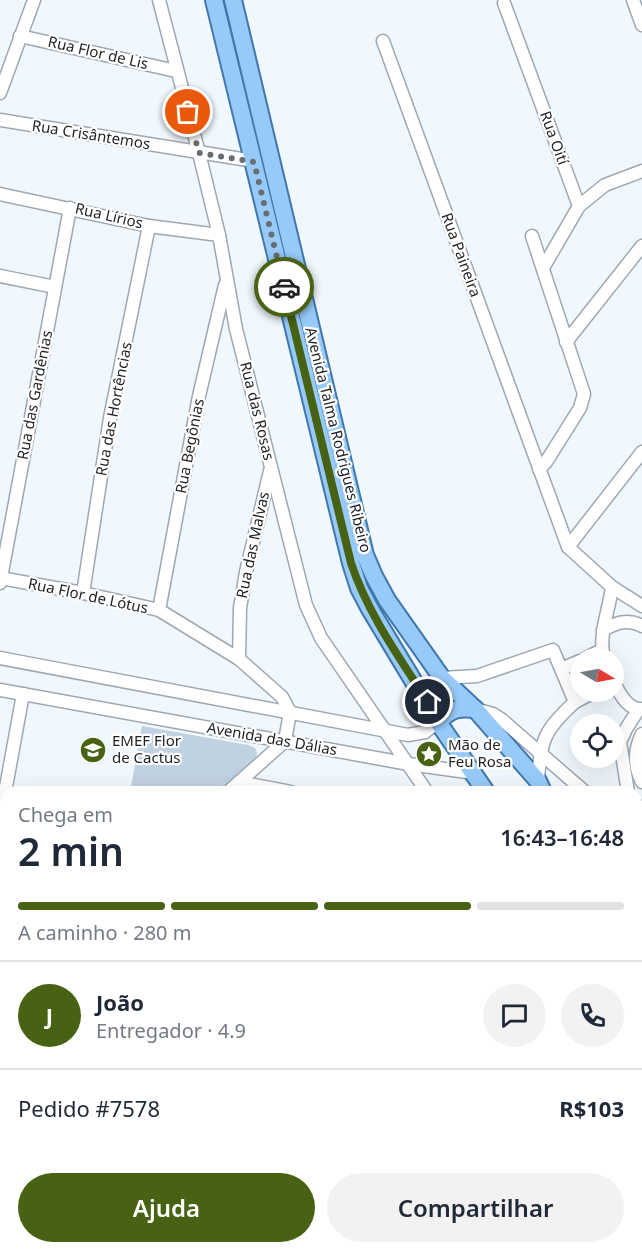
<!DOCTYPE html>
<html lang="pt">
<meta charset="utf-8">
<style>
:root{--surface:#fff;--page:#f2f2f3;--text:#1f2937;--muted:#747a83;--line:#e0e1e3;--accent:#476212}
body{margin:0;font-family:"Noto Sans",sans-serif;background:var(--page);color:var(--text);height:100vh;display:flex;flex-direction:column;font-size:22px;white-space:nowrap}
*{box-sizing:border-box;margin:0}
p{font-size:20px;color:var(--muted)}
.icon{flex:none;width:33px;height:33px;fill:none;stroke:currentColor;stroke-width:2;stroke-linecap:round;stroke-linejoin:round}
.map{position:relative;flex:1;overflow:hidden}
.details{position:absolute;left:0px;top:786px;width:642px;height:468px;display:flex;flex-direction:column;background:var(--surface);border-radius:18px 18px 0 0;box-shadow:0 6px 24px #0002}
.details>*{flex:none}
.needle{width:39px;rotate:100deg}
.buttons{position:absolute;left:570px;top:648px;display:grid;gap:12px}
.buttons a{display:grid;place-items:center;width:54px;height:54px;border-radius:50%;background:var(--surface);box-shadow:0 6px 24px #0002;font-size:30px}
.pin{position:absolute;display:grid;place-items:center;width:51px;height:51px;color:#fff;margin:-26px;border:3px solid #fff;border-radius:50%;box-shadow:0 2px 6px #0007}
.courier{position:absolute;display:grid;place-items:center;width:60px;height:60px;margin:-30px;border:4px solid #476212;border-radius:50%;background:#fff;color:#222;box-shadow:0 2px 8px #0007}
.overview em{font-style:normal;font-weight:600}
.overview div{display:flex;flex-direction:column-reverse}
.overview{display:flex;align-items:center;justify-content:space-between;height:102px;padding:0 18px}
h1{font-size:39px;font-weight:600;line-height:45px}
.bar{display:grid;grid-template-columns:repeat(4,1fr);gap:9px 6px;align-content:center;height:72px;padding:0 18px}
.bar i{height:8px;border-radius:4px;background:var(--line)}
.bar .selected{background:var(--accent)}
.bar p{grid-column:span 4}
.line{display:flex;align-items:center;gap:15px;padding:0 18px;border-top:2px solid var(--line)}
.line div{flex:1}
.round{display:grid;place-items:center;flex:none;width:63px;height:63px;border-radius:32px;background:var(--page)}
.primary-button{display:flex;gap:12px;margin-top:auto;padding:12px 18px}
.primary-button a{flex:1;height:69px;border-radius:36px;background:var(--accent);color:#fff;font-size:24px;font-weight:600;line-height:69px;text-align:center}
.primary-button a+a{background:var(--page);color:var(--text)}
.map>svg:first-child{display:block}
.green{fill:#c0d1e2}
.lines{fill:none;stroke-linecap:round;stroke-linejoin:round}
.stream{stroke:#8ca4bb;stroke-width:3}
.minor-casing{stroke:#9ea8b2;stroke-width:15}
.major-casing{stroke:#4078ac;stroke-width:20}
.minor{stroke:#fff;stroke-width:12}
.major{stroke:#97caf8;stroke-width:16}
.done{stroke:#686d71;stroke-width:6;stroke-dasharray:0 10.8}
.route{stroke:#476212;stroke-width:8}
.labels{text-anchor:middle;stroke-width:4.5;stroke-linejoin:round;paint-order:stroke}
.street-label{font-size:15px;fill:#1e2226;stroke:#fff}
.poi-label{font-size:15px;fill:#1e2226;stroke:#fff;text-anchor:start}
</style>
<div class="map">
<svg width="642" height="1254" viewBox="0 0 642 1254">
<rect width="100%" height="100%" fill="#f0f7fd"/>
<polygon class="green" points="142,726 248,745 255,748 257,753 256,760 221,792 130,792"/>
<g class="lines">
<polyline class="stream" points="248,1254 250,1248"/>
<defs>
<g id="minor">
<polyline points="159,0 199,153 219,235 236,329 306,605 321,638 427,792"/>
<polyline points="633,0 642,25"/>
<polyline points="504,3 579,206 543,268"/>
<polyline points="20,36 176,71"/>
<polyline points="383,41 568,547 612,587 642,606"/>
<polyline points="0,93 34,0"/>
<polyline points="0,120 254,161"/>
<polyline points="0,194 149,226 219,235"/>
<polyline points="579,206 605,185 642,171"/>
<polyline points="532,236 584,394 580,408 546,462 539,469"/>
<polyline points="0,276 55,287"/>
<polyline points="566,342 642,246"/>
<polyline points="568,547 642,452"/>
<polyline points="0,578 83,593 159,610 239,659 282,697 290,712 285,741"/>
<polyline points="0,583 70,208"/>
<polyline points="83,593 110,418 149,226"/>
<polyline points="159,610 199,396 225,285"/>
<path d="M603 630C616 623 628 618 642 626"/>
<polyline points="0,658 408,735 425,732 438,722"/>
<polyline points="586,658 602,650"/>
<path d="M604 658C598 635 609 611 612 587"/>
<polyline points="239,659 240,608 246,572 270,471"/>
<polyline points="561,669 580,661"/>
<path d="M442 678 477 676 553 650 575 702C545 729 540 740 538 781"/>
<path d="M614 683C620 694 628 710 642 709"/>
<polyline points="0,690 409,764 474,773"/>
<polyline points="575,702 594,692"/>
<polyline points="475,709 493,714 501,719 585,792"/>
<path d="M642 734C634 750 634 766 642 782"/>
<polyline points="239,782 291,792"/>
<polyline points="228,792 285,741"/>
<polyline points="628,792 620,742 626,729 638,710"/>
<polyline points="636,804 642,811"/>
<polyline points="0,820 23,694"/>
<polyline points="636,835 642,840"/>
<polyline points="0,898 6,899"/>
<polyline points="0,1035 6,1003"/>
<polyline points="0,1220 6,1221"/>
<polyline points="178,1248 185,1254"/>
<polyline points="59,1254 63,1248"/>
<polyline points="156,1254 161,1248"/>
</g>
<g id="major">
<polyline points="214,0 351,563 359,588 370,609 438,722 486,792"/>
<polyline points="233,0 365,555 374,576 387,600 442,678 475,709 538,781 543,792"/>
<path d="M438 722C451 709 458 707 475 709"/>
<polyline points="519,1254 519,1248"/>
<polyline points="536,1254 536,1248"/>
</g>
</defs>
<use href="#minor" class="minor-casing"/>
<use href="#major" class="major-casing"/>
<use href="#minor" class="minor"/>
<use href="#major" class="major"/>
</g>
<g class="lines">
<polyline class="done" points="188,112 199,153 254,162 284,287"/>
<path class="route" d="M284 287 351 563C368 614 399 657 428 702"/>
</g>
<defs>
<symbol id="school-disc" viewBox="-11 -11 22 22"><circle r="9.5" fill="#476212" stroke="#fff"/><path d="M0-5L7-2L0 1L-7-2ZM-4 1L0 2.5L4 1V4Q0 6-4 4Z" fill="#fff"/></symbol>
<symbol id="sight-disc" viewBox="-11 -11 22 22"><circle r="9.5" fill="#476212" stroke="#fff"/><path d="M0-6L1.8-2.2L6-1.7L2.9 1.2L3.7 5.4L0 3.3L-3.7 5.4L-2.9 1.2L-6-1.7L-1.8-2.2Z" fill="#fff"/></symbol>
</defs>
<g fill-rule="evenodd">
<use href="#school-disc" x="78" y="735" width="30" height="30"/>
<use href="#sight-disc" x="414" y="739" width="30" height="30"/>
</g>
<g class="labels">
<g class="street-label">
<text transform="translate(98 53) rotate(13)" y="5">Rua Flor de Lis</text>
<text transform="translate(91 135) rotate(9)" y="5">Rua Crisântemos</text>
<text transform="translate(554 138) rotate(70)" y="5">Rua Oití</text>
<text transform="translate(109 216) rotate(13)" y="5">Rua Lírios</text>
<text transform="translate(461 255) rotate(70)" y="5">Rua Paineira</text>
<text transform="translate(35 395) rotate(-79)" y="5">Rua das Gardênias</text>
<text transform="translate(114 409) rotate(-79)" y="5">Rua das Hortências</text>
<text transform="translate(257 411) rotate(76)" y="5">Rua das Rosas</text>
<text transform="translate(338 440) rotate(76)" y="5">Avenida Talma Rodrigues Ribeiro</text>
<text transform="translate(190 446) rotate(-79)" y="5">Rua Begônias</text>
<text transform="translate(253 545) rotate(-78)" y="5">Rua das Malvas</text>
<text transform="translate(88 596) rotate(12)" y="5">Rua Flor de Lótus</text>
<text transform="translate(272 739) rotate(10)" y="5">Avenida das Dálias</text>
</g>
<g class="poi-label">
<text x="112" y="746">EMEF Flor<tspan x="112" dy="17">de Cactus</tspan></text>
<text x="448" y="750">Mão de<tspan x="448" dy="17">Feu Rosa</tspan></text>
</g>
</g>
</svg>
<div class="buttons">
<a><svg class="needle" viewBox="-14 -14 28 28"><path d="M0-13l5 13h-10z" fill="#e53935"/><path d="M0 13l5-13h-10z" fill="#747a83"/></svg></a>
<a><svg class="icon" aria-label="locate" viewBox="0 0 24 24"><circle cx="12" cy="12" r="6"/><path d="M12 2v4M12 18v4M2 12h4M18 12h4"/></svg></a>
</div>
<div class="pin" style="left:188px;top:112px;background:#ea580c"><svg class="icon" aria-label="bag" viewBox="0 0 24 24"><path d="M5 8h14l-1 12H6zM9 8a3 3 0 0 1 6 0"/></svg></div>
<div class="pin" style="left:428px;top:702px;background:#1f2937"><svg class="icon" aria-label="home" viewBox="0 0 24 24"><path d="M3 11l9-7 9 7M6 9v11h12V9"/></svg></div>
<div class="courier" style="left:284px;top:287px"><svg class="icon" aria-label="car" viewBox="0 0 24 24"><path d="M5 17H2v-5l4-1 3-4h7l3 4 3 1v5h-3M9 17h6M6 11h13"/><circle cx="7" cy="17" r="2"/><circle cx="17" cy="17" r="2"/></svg></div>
<section class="details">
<div class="overview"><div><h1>2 min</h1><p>Chega em</p></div><em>16:43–16:48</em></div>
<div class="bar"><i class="selected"></i><i class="selected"></i><i class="selected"></i><i></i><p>A caminho · 280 m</p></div>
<div class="line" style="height:108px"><b class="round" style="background:var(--accent);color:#fff">J</b><div><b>João</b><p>Entregador · 4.9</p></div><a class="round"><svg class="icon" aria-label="chat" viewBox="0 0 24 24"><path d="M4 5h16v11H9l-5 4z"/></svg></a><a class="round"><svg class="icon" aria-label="phone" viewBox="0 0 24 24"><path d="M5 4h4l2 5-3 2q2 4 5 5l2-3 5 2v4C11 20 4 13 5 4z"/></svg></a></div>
<div class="line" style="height:78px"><div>Pedido #7578</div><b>R$103</b></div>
<div class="primary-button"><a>Ajuda</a><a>Compartilhar</a></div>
</section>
</div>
